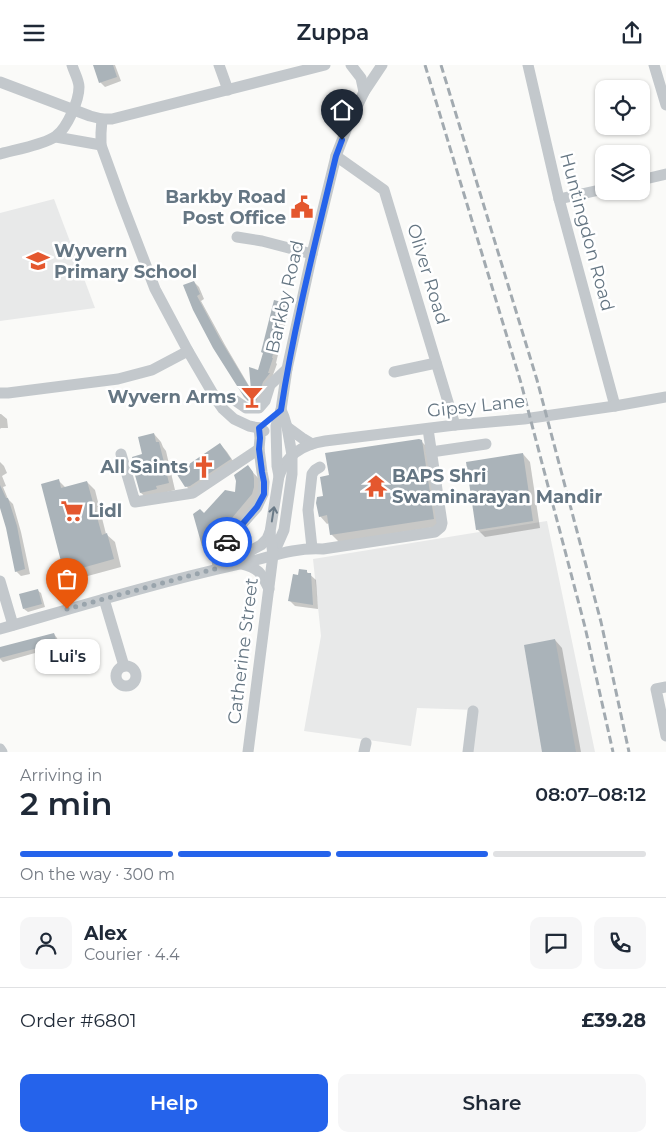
<!DOCTYPE html>
<meta charset="utf-8">
<style>
:root{--surface:#fff;--page:#f6f6f7;--text:#1f2937;--muted:#747a83;--line:#e0e1e3;--accent:#2563eb}
body{margin:0;font-family:Montserrat,sans-serif;background:var(--page);color:var(--text);height:100vh;display:flex;flex-direction:column;font-size:19px;white-space:nowrap}
*{box-sizing:border-box;margin:0}
p{font-size:16px;color:var(--muted)}
.icon{flex:none;width:28px;height:28px;fill:none;stroke:currentColor;stroke-width:2;stroke-linecap:round;stroke-linejoin:round}
.map{position:relative;height:687px;overflow:hidden}
.drawer{display:flex;flex-direction:column;background:var(--surface);flex:1}
.drawer>*{flex:none}
.fabs{position:absolute;left:595px;top:15px;display:grid;gap:10px}
.fabs a{display:grid;place-items:center;width:55px;height:55px;border-radius:10px;background:var(--surface);box-shadow:0 1px 4px #0004;font-size:25px}
.pin{position:absolute;display:grid;place-items:center;width:42px;height:42px;color:#fff;margin:-51px -21px;border-radius:50% 50% 50% 0;rotate:-45deg;box-shadow:0 0 5px #0007}
.pin .icon{rotate:45deg}
.courier{position:absolute;display:grid;place-items:center;width:50px;height:50px;margin:-25px;border:4px solid #2563eb;border-radius:50%;background:#fff;color:#222;box-shadow:0 1px 6px #0007}
.bubble{position:absolute;height:35px;border-radius:10px;background:var(--surface);box-shadow:0 1px 4px #0004;font-size:16px;font-weight:600;line-height:35px;text-align:center}
.head em{font-style:normal;font-weight:600}
.head div{display:flex;flex-direction:column-reverse}
.head{display:flex;align-items:center;justify-content:space-between;height:85px;padding:0 20px}
h1{font-size:32px;font-weight:600;line-height:38px}
.bar{display:grid;grid-template-columns:repeat(4,1fr);gap:8px 5px;align-content:center;height:60px;padding:0 20px}
.bar i{height:6px;border-radius:4px;background:var(--line)}
.bar .on{background:var(--accent)}
.bar p{grid-column:span 4}
.line{display:flex;align-items:center;gap:12px;padding:0 20px;border-top:1px solid var(--line)}
.line div{flex:1}
.round{display:grid;place-items:center;flex:none;width:52px;height:52px;border-radius:10px;background:var(--page)}
.cta{display:flex;gap:10px;margin-top:auto;padding:10px 20px}
.cta a{flex:1;height:58px;border-radius:10px;background:var(--accent);color:#fff;font-size:20px;font-weight:600;line-height:58px;text-align:center}
.cta a+a{background:var(--page);color:var(--text)}
header{display:flex;justify-content:space-between;align-items:center;height:65px;padding:0 20px;background:var(--surface);font-size:22px;font-weight:600}
.map>svg:first-child{display:block}
.built{fill:#e8e9e9}
.shadow{fill:#0003}
.building{fill:#aab3b9}
.lines{fill:none;stroke-linecap:round;stroke-linejoin:round}
.minor{stroke:#c3c8cc;stroke-width:11}
.rail{stroke:#a2aab0;stroke-width:3;stroke-dasharray:8 4;stroke-linecap:butt}
.oneway{stroke:#6a7a87}
.done{stroke:#99a4ac;stroke-width:5;stroke-dasharray:0 9}
.route{stroke:#2563eb;stroke-width:6}
.labels{text-anchor:middle;stroke-width:5;stroke-linejoin:round;paint-order:stroke}
.poi-label{font-size:18px;font-weight:bold;fill:#657683;stroke:#fff;text-anchor:end}
.street-label{font-size:18px;fill:#657683;stroke:#fff}
</style>
<header><svg class="icon" aria-label="menu" viewBox="0 0 24 24"><path d="M4 6h16M4 12h16M4 18h16"/></svg>Zuppa<svg class="icon" aria-label="share" viewBox="0 0 24 24"><path d="M12 15V3M7 8l5-5 5 5M5 13v7h14v-7"/></svg></header>
<div class="map">
<svg width="666" height="687" viewBox="0 0 666 687">
<rect width="100%" height="100%" fill="#fafaf8"/>
<g class="built">
<polygon points="54,134 95,243 0,256 0,148"/>
<polygon points="547,456 595,687 473,687 476,645 417,643 411,681 304,666 321,571 313,494"/>
</g>
<g class="shadow">
<polygon points="94,0 115,0 121,16 105,22 100,17"/>
<polygon points="194,217 199,222 204,234 201,236 225,280 252,326 284,239 289,244 276,298 277,299 263,337 254,340 245,332 194,245"/>
<polygon points="0,349 1,349 7,354 8,363 1,363 0,364"/>
<polygon points="154,369 161,377 163,382 166,386 175,425 163,428 149,435 141,428 143,390"/>
<polygon points="421,376 429,384 441,461 339,477 331,469 329,458 327,459 320,451 330,412"/>
<polygon points="220,379 227,387 237,402 194,429 186,421"/>
<polygon points="523,389 530,397 540,463 485,472 477,464"/>
<polygon points="0,397 4,401 7,408 2,411 6,421 3,422 8,434 13,439 21,467 30,509 21,511 16,506 7,463 0,439"/>
<polygon points="248,402 260,415 261,430 215,488 211,488 203,480 204,450 236,428"/>
<polygon points="59,416 66,423 87,417 95,425 106,469 115,477 121,502 73,515 65,507"/>
<polygon points="307,507 316,515 318,544 295,541 290,536 300,512"/>
<polygon points="37,525 41,528 45,542 28,547 24,544"/>
<polygon points="54,569 57,573 60,581 3,597 0,594 0,583"/>
<polygon points="555,575 562,583 581,687 543,687"/>
</g>
<g class="building">
<polygon points="93,0 113,0 117,12 99,18"/>
<polygon points="194,216 200,229 197,231 220,274 251,325 249,302 258,305 263,288 261,287 274,235 285,238 272,293 273,293 268,308 270,308 263,317 258,332 256,336 248,336 244,332 213,283 193,245 183,220"/>
<polygon points="154,368 156,377 159,377 169,418 156,421 157,424 140,428 133,403 135,403 132,392 142,389 138,372"/>
<polygon points="419,374 422,375 434,454 330,470 327,450 319,452 316,438 317,432 323,431 320,412 329,410 325,388"/>
<polygon points="220,378 231,394 190,421 185,422 176,408"/>
<polygon points="523,388 533,456 476,465 466,397"/>
<polygon points="248,400 253,407 254,414 254,422 252,429 211,478 207,481 202,481 193,449 200,444 204,448 225,425 235,427 236,416 234,410"/>
<polygon points="59,414 61,423 87,416 102,470 107,468 114,494 64,508 41,419"/>
<polygon points="0,420 6,433 8,433 17,461 25,504 15,507 6,463 0,443"/>
<polygon points="299,504 307,505 307,508 311,508 313,540 288,536 293,509 298,510"/>
<polygon points="38,524 42,539 23,544 19,529"/>
<polygon points="54,568 57,578 0,593 0,582"/>
<polygon points="555,574 576,687 542,687 524,580"/>
</g>
<g class="lines">
<g class="minor">
<polyline points="219,0 228,25"/>
<polyline points="351,0 361,13 364,27"/>
<polyline points="528,0 559,134 615,341"/>
<polyline points="654,0 666,40"/>
<polyline points="0,17 90,51 102,54 112,54 325,0"/>
<polyline points="102,54 101,68 101,80 122,138 155,224 188,286 216,334 223,344 234,354 249,361 259,363 264,366"/>
<polyline points="56,72 101,80"/>
<path d="M0 89C14 85 46 79 56 71 67 63 79 36 79 22 79 15 74 7 72 0"/>
<polyline points="336,91 384,125 455,360"/>
<polyline points="641,115 666,109"/>
<polyline points="559,134 604,124"/>
<polyline points="237,172 262,176 312,189"/>
<polyline points="394,307 436,298"/>
<polyline points="0,328 8,328 118,314 152,305 188,286"/>
<polyline points="216,334 233,334 246,343 259,343 265,336 270,320 287,304"/>
<polyline points="287,362 302,373 312,379"/>
<path d="M259 363 260 373 259 384 262 407 264 417 263 429 257 442 219 485 217 494 218 503 261 480 267 474 270 467 279 411C286 390 304 379 325 376L455 360 524 354 615 341 666 332"/>
<polyline points="431,387 486,379"/>
<polyline points="121,389 135,437 193,428 259,384"/>
<polyline points="279,411 277,401 276,361 281,345 287,304 312,189 336,91 348,60 364,27 382,0"/>
<polyline points="312,483 308,445 312,409 315,405 320,402"/>
<polyline points="273,490 284,465 292,409 292,390 287,362 284,352 281,345"/>
<path d="M242 499C260 504 261 508 269 524"/>
<polyline points="0,516 13,560"/>
<polyline points="104,534 124,601"/>
<path d="M0 564C80 541 159 517 240 499 268 493 293 482 323 484L435 467 441 462 442 458 428 364"/>
<circle cx="126" cy="611" r="10"/>
<polyline points="666,622 656,624 666,671"/>
<polyline points="0,684 2,687"/>
<polyline points="248,687 273,490 270,467"/>
<polyline points="364,687 366,678"/>
<polyline points="468,687 473,646"/>
</g>
<g class="rail">
<polyline points="425,0 521,318 585,562 613,687"/>
<polyline points="441,0 537,315 601,557 629,687"/>
</g>
</g>
<defs><path id="oneway-shaft" d="M-6 0H5M1.5-3L5.5 0L1.5 3" fill="none" stroke-width="1.6" stroke-linecap="round" stroke-linejoin="round" transform="scale(1.25)"/></defs>
<use class="oneway" href="#oneway-shaft" transform="translate(273 449) rotate(-81)"/>
<g class="lines">
<path class="done" d="M67 544 218 503C216 490 218 486 227 477"/>
<path class="route" d="M227 477 257 442 264 429V417L262 407 259 384 260 373 259 363 281 345C294 260 316 175 336 91L342 75"/>
</g>
<defs>
<symbol id="civic-bare" viewBox="-9 -9 18 18"><path d="M-.6-6.5H3V-4.5H.6V-3L4-1V1h2V6H-6V1h2V-1L-.6-3ZM-1.2 2.5V6h2.4V2.5Z" fill="#e4572e" stroke="#fff" stroke-width="2.5" paint-order="stroke"/></symbol>
<symbol id="school-bare" viewBox="-9 -9 18 18"><path d="M0-5L7-2L0 1L-7-2ZM-4 1L0 2.5L4 1V4Q0 6-4 4Z" fill="#e4572e" stroke="#fff" stroke-width="2.5" paint-order="stroke"/></symbol>
<symbol id="bar-bare" viewBox="-9 -9 18 18"><path d="M-6-5H6L.8 .8V4.5H3.5V6h-7V4.5H-.8V.8Z" fill="#e4572e" stroke="#fff" stroke-width="2.5" paint-order="stroke"/></symbol>
<symbol id="church-bare" viewBox="-9 -9 18 18"><path d="M-1.2-6h2.4v3.5h3.3v2.4h-3.3V6h-2.4V-.1h-3.3v-2.4h3.3Z" fill="#e4572e" stroke="#fff" stroke-width="2.5" paint-order="stroke"/></symbol>
<symbol id="temple-bare" viewBox="-9 -9 18 18"><path d="M0-6L5-2H3V0L6.5 2.5H4V6H1.5V3h-3V6H-4V2.5H-6.5L-3 0V-2H-5Z" fill="#e4572e" stroke="#fff" stroke-width="2.5" paint-order="stroke"/></symbol>
<symbol id="supermarket-bare" viewBox="-9 -9 18 18"><path d="M-6-5.5h2.5l.6 2H6L4.5 2H-2.5L-4.4-4H-6ZM-1.5 3.2a1.3 1.3 0 1 0 .1 0ZM3 3.2a1.3 1.3 0 1 0 .1 0Z" fill="#e4572e" stroke="#fff" stroke-width="2.5" paint-order="stroke"/></symbol>
</defs>
<g fill-rule="evenodd">
<use href="#civic-bare" x="286" y="126" width="32" height="32"/>
<use href="#school-bare" x="22" y="180" width="32" height="32"/>
<use href="#bar-bare" x="236" y="316" width="32" height="32"/>
<use href="#church-bare" x="188" y="386" width="32" height="32"/>
<use href="#temple-bare" x="360" y="405" width="32" height="32"/>
<use href="#supermarket-bare" x="56" y="430" width="32" height="32"/>
</g>
<g class="labels">
<g class="poi-label">
<text x="286" y="138">Barkby Road<tspan x="286" dy="21">Post Office</tspan></text>
<text x="54" y="192" text-anchor="start">Wyvern<tspan x="54" dy="21">Primary School</tspan></text>
<text x="236" y="338">Wyvern Arms</text>
<text x="188" y="408">All Saints</text>
<text x="392" y="417" text-anchor="start">BAPS Shri<tspan x="392" dy="21">Swaminarayan Mandir</tspan></text>
<text x="88" y="452" text-anchor="start">Lidl</text>
</g>
<g class="street-label">
<text transform="translate(587 167) rotate(75)" y="6">Huntingdon Road</text>
<text transform="translate(428 209) rotate(73)" y="6">Oliver Road</text>
<text transform="translate(285 232) rotate(-77)" y="6">Barkby Road</text>
<text transform="translate(476 341) rotate(-6)" y="6">Gipsy Lane</text>
<text transform="translate(243 586) rotate(-83)" y="6">Catherine Street</text>
</g>
</g>
</svg>
<div class="fabs">
<a><svg class="icon" aria-label="locate" viewBox="0 0 24 24"><circle cx="12" cy="12" r="6"/><path d="M12 2v4M12 18v4M2 12h4M18 12h4"/></svg></a>
<a><svg class="icon" aria-label="layers" viewBox="0 0 24 24"><path d="M12 4l9 5-9 5-9-5zM3 14l9 5 9-5"/></svg></a>
</div>
<div class="pin" style="left:67px;top:544px;background:#ea580c"><svg class="icon" aria-label="bag" viewBox="0 0 24 24"><path d="M5 8h14l-1 12H6zM9 8a3 3 0 0 1 6 0"/></svg></div>
<div class="pin" style="left:342px;top:75px;background:#1f2937"><svg class="icon" aria-label="home" viewBox="0 0 24 24"><path d="M3 11l9-7 9 7M6 9v11h12V9"/></svg></div>
<div class="courier" style="left:227px;top:477px"><svg class="icon" aria-label="car" viewBox="0 0 24 24"><path d="M5 17H2v-5l4-1 3-4h7l3 4 3 1v5h-3M9 17h6M6 11h13"/><circle cx="7" cy="17" r="2"/><circle cx="17" cy="17" r="2"/></svg></div>
<div class="bubble" style="left:35px;top:574px;width:65px">Lui's</div>
</div>
<section class="drawer">
<div class="head"><div><h1>2 min</h1><p>Arriving in</p></div><em>08:07–08:12</em></div>
<div class="bar"><i class="on"></i><i class="on"></i><i class="on"></i><i></i><p>On the way · 300 m</p></div>
<div class="line" style="height:90px"><a class="round"><svg class="icon" aria-label="person" viewBox="0 0 24 24"><circle cx="12" cy="8" r="4"/><path d="M4 21q1-7 8-7t8 7"/></svg></a><div><b>Alex</b><p>Courier · 4.4</p></div><a class="round"><svg class="icon" aria-label="chat" viewBox="0 0 24 24"><path d="M4 5h16v11H9l-5 4z"/></svg></a><a class="round"><svg class="icon" aria-label="phone" viewBox="0 0 24 24"><path d="M5 4h4l2 5-3 2q2 4 5 5l2-3 5 2v4C11 20 4 13 5 4z"/></svg></a></div>
<div class="line" style="height:65px"><div>Order #6801</div><b>£39.28</b></div>
<div class="cta"><a>Help</a><a>Share</a></div>
</section>
